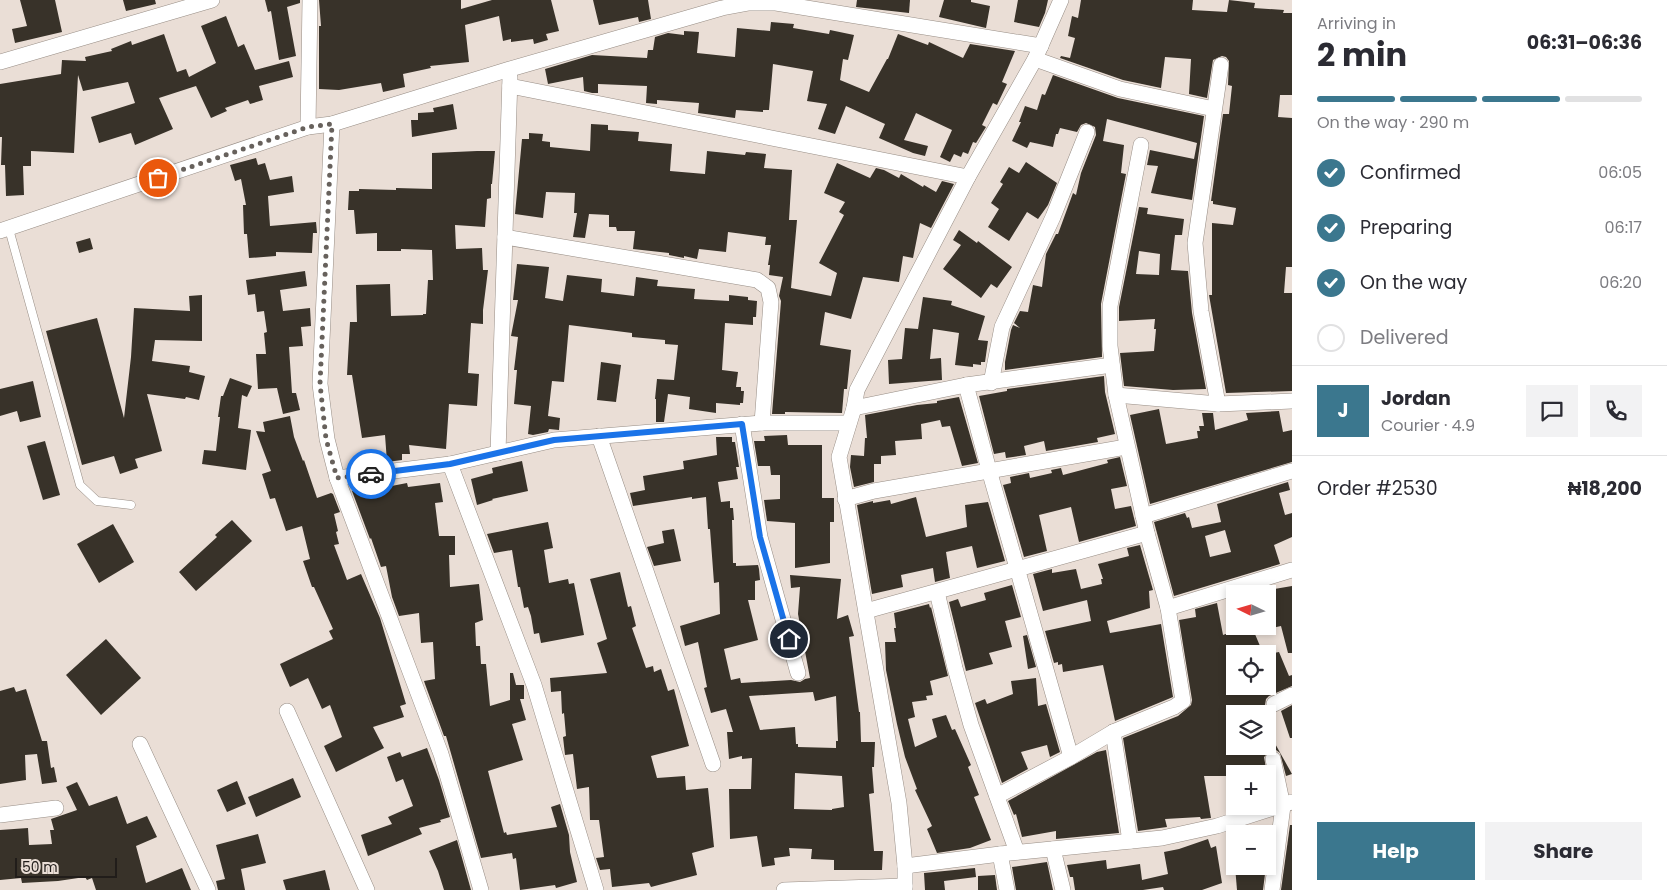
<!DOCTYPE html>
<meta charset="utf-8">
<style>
:root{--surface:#fff;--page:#f2f2f3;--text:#2b2b33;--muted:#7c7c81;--line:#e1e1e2;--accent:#3b778e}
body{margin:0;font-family:Poppins,sans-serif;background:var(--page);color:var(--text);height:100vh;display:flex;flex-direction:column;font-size:19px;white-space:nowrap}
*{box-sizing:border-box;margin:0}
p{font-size:16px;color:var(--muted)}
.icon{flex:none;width:28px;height:28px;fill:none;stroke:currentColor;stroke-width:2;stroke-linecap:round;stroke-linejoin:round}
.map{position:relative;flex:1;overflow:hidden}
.side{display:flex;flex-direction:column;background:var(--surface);width:375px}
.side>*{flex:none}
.needle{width:32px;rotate:275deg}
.fabs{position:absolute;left:1226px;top:585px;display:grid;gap:10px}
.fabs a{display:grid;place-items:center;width:50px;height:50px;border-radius:0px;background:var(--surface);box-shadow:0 2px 8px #0003;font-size:25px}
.scale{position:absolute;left:15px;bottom:12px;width:102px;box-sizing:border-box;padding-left:5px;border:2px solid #211d1a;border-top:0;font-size:14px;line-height:18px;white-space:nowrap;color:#211d1a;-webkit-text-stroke:4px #eaded6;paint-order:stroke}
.pin{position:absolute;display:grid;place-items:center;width:42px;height:42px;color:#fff;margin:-21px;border:2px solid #fff;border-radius:50%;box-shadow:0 1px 5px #0007}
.courier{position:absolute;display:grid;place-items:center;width:50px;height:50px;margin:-25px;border:4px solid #1a73e8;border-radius:50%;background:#fff;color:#222;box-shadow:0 1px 6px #0007}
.summary em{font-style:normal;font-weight:700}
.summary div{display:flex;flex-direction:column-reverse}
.summary{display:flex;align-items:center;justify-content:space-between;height:85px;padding:0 25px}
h1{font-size:32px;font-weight:700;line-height:38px}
.bar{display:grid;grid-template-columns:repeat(4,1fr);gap:8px 5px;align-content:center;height:60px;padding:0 25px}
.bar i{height:6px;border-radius:4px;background:var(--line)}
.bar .on{background:var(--accent)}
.bar p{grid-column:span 4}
.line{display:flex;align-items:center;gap:12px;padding:0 25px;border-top:1px solid var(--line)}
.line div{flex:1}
.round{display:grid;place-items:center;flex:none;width:52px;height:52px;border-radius:0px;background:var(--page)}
ol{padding:0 25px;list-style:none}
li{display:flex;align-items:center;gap:15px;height:55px}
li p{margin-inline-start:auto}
li .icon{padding:5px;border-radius:50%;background:var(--accent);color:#fff;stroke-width:4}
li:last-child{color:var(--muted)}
li i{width:28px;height:28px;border:2px solid var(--line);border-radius:50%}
.primary-button{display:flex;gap:10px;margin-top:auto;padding:10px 25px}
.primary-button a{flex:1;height:58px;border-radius:0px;background:var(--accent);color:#fff;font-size:20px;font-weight:700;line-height:58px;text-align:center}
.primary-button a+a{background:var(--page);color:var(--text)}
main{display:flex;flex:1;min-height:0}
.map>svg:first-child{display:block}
.building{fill:#383229;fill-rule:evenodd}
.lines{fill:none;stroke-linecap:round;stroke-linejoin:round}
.service-casing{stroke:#978d85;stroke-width:9}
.minor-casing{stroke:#978d85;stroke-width:16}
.service{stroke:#fff;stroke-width:8}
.minor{stroke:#fff;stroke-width:15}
.done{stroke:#67615c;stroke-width:5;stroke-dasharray:0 9}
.route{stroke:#1a73e8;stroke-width:6}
</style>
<main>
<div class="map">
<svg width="1292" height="890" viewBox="0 0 1292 890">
<rect width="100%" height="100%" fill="#eaded6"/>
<g class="building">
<polygon points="20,0 55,0 62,32 15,43 12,29 27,26"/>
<polygon points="123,0 155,0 156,4 126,11"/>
<polygon points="265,0 300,0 300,3 287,7 296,56 279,60 271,11 268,12"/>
<polygon points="319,0 461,0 461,9 492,0 551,0 559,31 546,34 548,40 534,44 533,39 511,42 511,39 503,41 499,16 465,25 469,62 430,66 431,68 403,74 405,87 383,92 381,83 339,90 319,89 319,26 321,26"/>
<polygon points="593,0 648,0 651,19 639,22 638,17 599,25"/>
<polygon points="857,0 910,0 909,13 856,7"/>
<polygon points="944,0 971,0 971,2 990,6 986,28 939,17"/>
<polygon points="1018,0 1048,0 1045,13 1039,27 1014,22"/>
<polygon points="1081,0 1193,0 1192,10 1227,12 1229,0 1255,3 1254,8 1284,10 1283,13 1292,13 1292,95 1280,95 1278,117 1292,118 1292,267 1286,267 1284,293 1292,293 1292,391 1226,393 1209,295 1212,295 1212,223 1233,225 1236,208 1213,204 1213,201 1211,201 1223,114 1229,114 1232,86 1228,85 1229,61 1226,57 1222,56 1213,60 1207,98 1189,94 1191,59 1165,57 1161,88 1123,80 1060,58 1061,56 1070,58 1075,38 1068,36 1072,16 1078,18"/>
<polygon points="226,16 238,47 244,44 255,70 289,61 293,77 259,86 263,100 250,104 248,100 225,108 227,111 211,118 196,86 159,98 173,129 135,145 131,133 99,143 91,117 135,103 128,82 83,91 78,75 74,153 31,151 31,166 23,166 24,195 6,196 5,165 1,165 2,137 0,137 0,84 61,74 62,60 86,61 85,57 112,51 111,49 131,41 132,45 164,34 177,72 186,69 189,77 216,63 201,26"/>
<polygon points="771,22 794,24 793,28 829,34 830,30 854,35 848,60 843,59 840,80 869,92 887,59 888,59 898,34 928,45 929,42 963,58 970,44 1015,51 1002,82 1007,84 997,105 993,103 982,125 986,127 976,143 973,142 968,154 963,152 961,157 954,154 950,162 940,157 952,130 916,113 904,140 928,146 925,156 913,153 879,138 885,124 846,106 835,134 818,129 827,104 807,101 813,71 773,64 769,110 763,110 763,112 736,110 735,118 698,113 699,103 657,100 657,104 646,103 647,86 598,84 598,93 592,93 584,91 583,77 548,84 545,69 592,55 647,58 648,50 653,50 655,37 668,33 684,35 684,31 699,32 697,53 735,57 737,28 770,31"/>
<polygon points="1053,75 1118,98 1204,116 1192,200 1151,193 1158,166 1147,165 1150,150 1194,159 1197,143 1107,119 1103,141 1124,145 1121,173 1126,174 1101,304 1102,357 1005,370 1005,362 1011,330 1013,325 1020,328 1014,323 1020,311 1028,312 1033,285 1042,287 1046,254 1056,234 1058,234 1073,193 1076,195 1081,173 1096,135 1095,127 1086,123 1081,125 1077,132 1060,128 1058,134 1056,134 1053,147 1030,142 1027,148 1012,141 1021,122 1019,122 1025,106 1037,110 1042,94 1045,95"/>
<polygon points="453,104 457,129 412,137 411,120 418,120 418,113 434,112 433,108"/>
<polygon points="591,124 608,125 608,130 639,132 638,141 672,144 670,171 705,174 707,151 745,155 746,152 766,154 764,168 792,170 789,220 797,220 791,288 831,296 837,273 819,263 844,215 839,212 845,202 824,193 837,163 870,178 876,168 884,170 899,178 901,174 923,187 924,185 936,192 942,181 954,184 931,228 920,223 913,258 903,256 899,282 863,277 851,319 825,312 820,345 851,350 847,389 844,389 842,413 785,412 785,414 772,414 781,301 779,296 783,277 769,275 770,265 768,265 771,245 765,245 766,237 728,232 726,252 699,249 697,259 684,256 684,258 669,255 669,253 633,249 635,231 617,231 616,227 609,227 609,215 589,214 585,238 573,237 577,213 574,213 575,193 546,192 543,218 515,214 522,139 529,139 529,133 543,134 542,141 550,142 550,147 590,151"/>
<polygon points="477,151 495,151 492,184 491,184 491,198 487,199 485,227 455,225 456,249 482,248 483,270 488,270 483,310 483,324 471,323 468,373 479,374 477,406 449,404 446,449 409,445 410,454 402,454 402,460 387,462 385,435 362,438 352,375 347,375 350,322 357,322 356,285 390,284 391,316 423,315 423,314 426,314 428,280 433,280 432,250 401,249 401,251 377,251 377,233 356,234 354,210 348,210 349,191 359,191 359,189 396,190 396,188 432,189 432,153"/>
<polygon points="256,158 258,165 265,163 270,180 292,176 294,192 268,196 270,226 316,222 317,233 313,233 312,253 276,252 276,256 249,258 247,234 244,234 243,205 246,205 241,179 235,181 230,165"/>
<polygon points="1026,162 1057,183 1048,205 1038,219 1027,212 1009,241 988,227 999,209 991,203 1003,184 1000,182 1009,167 1019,173"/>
<path d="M1139 207 1148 208 1147 214 1184 219 1182 235H1175L1171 270 1188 271 1192 313 1206 389 1173 390 1124 386 1120 353 1154 351 1156 329H1154L1155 319 1119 321V307ZM1139 251 1160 254 1159 275 1136 274Z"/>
<polygon points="959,230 977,243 978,241 1012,267 997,288 991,284 981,298 943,269 961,245 953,240"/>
<polygon points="90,238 93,249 79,253 76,242"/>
<polygon points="517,264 549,267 545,298 563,301 567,275 602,279 601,292 634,296 636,277 658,280 657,286 695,289 694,299 729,301 729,295 748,297 748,300 757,301 756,317 753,317 753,325 725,323 722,370 738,372 736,387 741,387 741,391 744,391 743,403 740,403 740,405 716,403 716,413 689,409 690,397 668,394 664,422 656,422 656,399 655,399 657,379 674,380 678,345 665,344 665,340 632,337 632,333 569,325 564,382 552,381 548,416 560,418 559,430 549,429 548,432 533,435 528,434 531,406 514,404 517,370 514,370 518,337 511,336 518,300 513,300"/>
<polygon points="305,271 307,286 280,290 283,311 310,308 311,326 301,327 303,346 289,347 292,393 296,393 300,410 283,414 277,388 258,389 256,354 266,354 264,333 267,332 264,311 257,312 255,294 248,295 246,280"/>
<polygon points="202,295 202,341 155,340 152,361 190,366 189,372 205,376 199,400 186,397 185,399 147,394 162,451 135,459 138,468 120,474 114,456 82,465 46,331 97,318 124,418 131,357 134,308 190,311 189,296"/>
<polygon points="923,297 952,301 951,305 985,316 978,340 988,341 985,362 981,362 981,365 973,364 973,367 955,365 959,333 933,329 930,359 941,358 942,380 889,384 888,360 902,359 905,328 918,329"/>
<polygon points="601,362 621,365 616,402 597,400"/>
<polygon points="1104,376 1105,392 1115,434 1097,438 1098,442 1046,451 1044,441 1024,446 1026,455 1006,458 1005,452 994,454 979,396 1007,391 1007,389"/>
<polygon points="230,378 252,386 247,397 242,395 238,428 251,430 246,470 202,464 204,450 216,451 220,417 218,417 221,396 223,396"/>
<polygon points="33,381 41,417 20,422 17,411 0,416 0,389"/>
<polygon points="959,397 978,463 962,466 950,426 942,427 940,420 921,424 922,439 895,441 896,455 881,456 881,464 874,464 874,482 854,487 850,467 851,455 864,456 865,438 867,438 865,415 917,405 937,403 937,401"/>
<polygon points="1159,409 1166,444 1198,438 1197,431 1200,431 1199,426 1204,426 1202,413 1213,413 1215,430 1248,420 1246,413 1279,411 1283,432 1292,430 1292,462 1150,504 1130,415"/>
<polygon points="290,416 294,437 303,461 304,460 317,498 331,493 333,494 340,512 334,514 338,531 336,532 339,544 334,545 347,580 361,574 380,618 406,704 400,706 404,717 373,727 384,748 336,772 324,746 342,737 330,705 322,709 308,678 290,687 280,664 333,639 329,631 333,629 314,587 312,587 303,561 310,559 302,526 286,531 275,498 270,499 262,474 271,471 256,431 265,432 263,422"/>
<polygon points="787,435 788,445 822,445 822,498 834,498 834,522 830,522 830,563 795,568 795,523 767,521 764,500 780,499 780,475 771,475 770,466 758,466 754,441 765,441 764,436"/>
<path d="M716 437H732V442H735L739 467H736L738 479 718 482 721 502 730 501V508H733L734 520H732L733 563H736V566L758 565 759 569 760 580 755 581V600H748L758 640 724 649 731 680 740 678 741 683 791 680 800 682 805 679 810 678 798 614 800 587 791 588 790 575 841 579 837 619 848 615 854 636 849 637 859 712H860L861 742H875L874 767H872L874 793 869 794 874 851H883L882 870H834V860L811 859 812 849 789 848 790 856 774 858 775 865 762 867 757 836 730 839 729 789H751L752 758 742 759V756L729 759 727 732H733L726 709 711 713 704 688 707 687 698 642 685 646 680 626 720 614 719 582 714 583 710 529H708L706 497 692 499V497L633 506 630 493 645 490 643 476 684 469 683 461 717 455ZM813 692 815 701 836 696 838 741H836V748L798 747V744H796L795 727 760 730 749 696ZM795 773 842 776 844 807 832 809V810L794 809Z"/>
<polygon points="45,441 60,495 43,500 27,446"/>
<polygon points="1120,457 1127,486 1111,489 1115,509 1131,506 1136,526 1079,542 1071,507 1039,515 1047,551 1024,557 1003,485 1011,483 1010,477 1029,473 1030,478 1052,473 1051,470 1061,468 1063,475 1108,463 1107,460"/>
<polygon points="522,461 528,491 492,499 493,500 477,505 471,479 493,473 492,468"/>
<path d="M1288 482 1290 490 1279 493 1285 515 1292 513V537L1274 545 1280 564 1174 596 1154 522 1185 513 1187 518 1189 517 1192 528 1221 522 1217 504ZM1225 530 1231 552 1210 557 1205 536Z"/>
<polygon points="407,483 408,487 440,483 443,502 435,503 439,536 455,536 455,555 449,555 450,587 479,584 483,620 475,623 476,646 480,646 481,664 486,664 490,706 510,700 510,673 513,673 516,685 524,685 524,699 520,699 526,720 512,724 523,760 488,771 504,833 506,832 507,835 557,827 551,807 560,804 569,835 570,852 577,882 556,888 555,885 520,890 516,858 513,859 512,853 481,858 446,736 444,736 425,684 424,681 435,679 433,642 421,643 419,613 399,616 392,597 386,566 381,567 371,538 370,539 352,491 376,487 376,489"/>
<polygon points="916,497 926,537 967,527 965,505 988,502 1005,561 977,568 972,546 946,552 950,578 935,582 933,568 901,575 903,587 872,594 857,505 873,501 873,503 890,500 891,504"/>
<polygon points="232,520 252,541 196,591 179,572 217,537 215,535"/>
<polygon points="548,522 553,548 544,550 549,583 568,579 569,584 574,583 584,635 541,643 539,633 534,634 531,616 528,607 524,608 520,587 518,587 512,550 494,553 487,534"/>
<polygon points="113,524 134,562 99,583 77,544"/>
<polygon points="674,529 681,561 654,566 647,547 664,543 662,531"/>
<polygon points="1140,545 1153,590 1149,591 1150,608 1107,621 1110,633 1161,624 1173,697 1115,721 1103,665 1063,672 1062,664 1058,665 1058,662 1054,663 1045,631 1091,621 1087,600 1043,611 1033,574 1052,569 1052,573 1076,569 1081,589 1102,584 1101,579 1103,579 1098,564 1129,556 1127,548"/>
<polygon points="620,572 628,607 631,606 636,626 632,628 646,668 653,666 654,672 661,669 668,691 674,689 689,746 651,756 657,778 685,776 686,790 708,788 714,847 692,853 697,875 651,887 649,883 612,887 610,869 600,870 596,858 604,857 599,820 590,820 589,787 577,789 573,754 565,755 563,737 566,736 564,713 562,714 561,691 551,692 550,678 607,673 597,643 607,639 590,579"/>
<polygon points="1012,585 1021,617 1005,621 1012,647 989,653 993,664 966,671 949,602 958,599 961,607 986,600 984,593"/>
<polygon points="1292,586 1292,653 1288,653 1281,626 1272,628 1268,609 1268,590"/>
<polygon points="1217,603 1223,635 1234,631 1252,627 1260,646 1243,654 1235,654 1235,686 1268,686 1268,654 1279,652 1289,676 1292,675 1292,686 1269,696 1266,699 1265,705 1257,709 1259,714 1235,714 1235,746 1268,746 1268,742 1273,740 1292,774 1286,776 1280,753 1276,750 1271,750 1264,757 1267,774 1235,774 1235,776 1204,776 1211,818 1201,819 1200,817 1165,819 1167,827 1138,831 1123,738 1178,716 1191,705 1192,700 1179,620 1196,617 1195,609"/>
<polygon points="929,604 930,608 931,607 948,676 930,681 933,695 926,696 927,700 912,702 915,717 908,719 915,747 937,737 932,719 946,715 952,730 955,729 971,765 968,767 979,795 974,797 991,840 970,848 937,853 927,829 932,826 915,790 917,789 905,757 897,724 886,670 885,642 896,642 894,628 896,628 894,613"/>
<polygon points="1027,635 1036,667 1028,669 1023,636"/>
<polygon points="106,639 141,678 101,715 66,675"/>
<polygon points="1036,678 1038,706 1046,704 1060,752 1050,757 1047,745 1021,752 1028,769 1002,783 975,703 985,699 987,704 1013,694 1011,681"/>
<polygon points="14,687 16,692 26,689 42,741 47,741 51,768 54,767 57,782 42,784 37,754 25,755 26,780 0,784 0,691"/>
<polygon points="1292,705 1292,738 1290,738 1281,711"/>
<polygon points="427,748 439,780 450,817 440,820 441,822 419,828 422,834 368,856 361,835 392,824 388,817 413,806 403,779 396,782 387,757 400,752 402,757"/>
<polygon points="1106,750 1119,833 1056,839 1056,831 1022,837 1016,814 1014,815 1008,801 1097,752"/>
<polygon points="293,778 301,797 256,817 248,797"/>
<polygon points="237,781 246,804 227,812 217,790"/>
<polygon points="77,782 89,806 117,796 127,824 147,816 157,837 136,846 146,883 182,868 191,890 96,890 92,878 87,880 85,877 58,881 22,883 21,878 0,880 0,830 28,828 29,845 52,844 50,830 54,830 51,819 77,810 66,787"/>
<polygon points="1290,825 1292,825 1292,890 1281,890"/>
<polygon points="258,834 266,863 241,869 245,890 218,890 216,881 225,879 216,845"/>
<polygon points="1208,839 1211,848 1216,846 1222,883 1202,890 1164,890 1163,887 1143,890 1075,890 1073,877 1070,877 1067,865 1106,860 1107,869 1140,864 1142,880 1168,874 1164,852 1179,849"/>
<polygon points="457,840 471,890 444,890 438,871 429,851"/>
<polygon points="1047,862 1053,890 1016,890 1012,867"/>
<polygon points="1235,866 1266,866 1263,890 1237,890"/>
<polygon points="975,868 976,877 944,881 945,890 925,890 924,873"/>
<polygon points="325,870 330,890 286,890 283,880"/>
<polygon points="995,875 997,890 978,890 978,876"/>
</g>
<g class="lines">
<defs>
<polyline id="service" points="9,229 80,485 97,501 131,505"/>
<g id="minor">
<polyline points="1035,59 1120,89 1214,109"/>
<polyline points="0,62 212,0"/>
<polyline points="510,86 968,177"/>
<polyline points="332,124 320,384 327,439 337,478 441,754 481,890"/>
<polyline points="308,127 310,0"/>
<polyline points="0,231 308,127 332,124 510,69 722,8 749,3 776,3 1041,46"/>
<polyline points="505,237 757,280 768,288 771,302 762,423"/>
<polyline points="991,383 1002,327 1053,217 1087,132"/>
<polyline points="966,385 989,470 1071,757"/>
<polyline points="1116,395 1218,404 1292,401"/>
<polyline points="1218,404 1201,311 1195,243 1221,65"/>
<polyline points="854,408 966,385 1112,365"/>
<polyline points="742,424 760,537 798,673"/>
<polyline points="599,436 713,764"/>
<polyline points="498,453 510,77"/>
<polyline points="450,464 534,685 596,890"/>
<polyline points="337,478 450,464 554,440 762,423 849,423"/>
<polyline points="845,499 874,491 1126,447"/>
<polyline points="1143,516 1292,471"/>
<polyline points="937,592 955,668 971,725 1017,852"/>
<polyline points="1168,608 1292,570"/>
<polyline points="866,611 1147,533"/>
<polyline points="1274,704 1292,695"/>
<polyline points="287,711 367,890"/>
<polyline points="1113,732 1130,841"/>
<polyline points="140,744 208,890"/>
<polyline points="997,796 1071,757 1113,732 1174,707 1183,701 1168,608 1147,533 1116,395 1110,346 1110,306 1141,145"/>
<polyline points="0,815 56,808"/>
<polyline points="1053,849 1063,890"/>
<polyline points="1000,854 1007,890"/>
<polyline points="905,866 1000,854 1162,838 1217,826 1292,802"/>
<polyline points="784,890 905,886"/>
<polyline points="905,890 905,866 899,803 839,457 854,408 857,390 968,177 1035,59 1061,0"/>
<polyline points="1272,890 1283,806 1273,759"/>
</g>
</defs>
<use href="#service" class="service-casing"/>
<use href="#minor" class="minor-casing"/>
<use href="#service" class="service"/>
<use href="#minor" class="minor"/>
</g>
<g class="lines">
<polyline class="done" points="158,178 308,127 332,124 320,384 326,439 337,478 371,474"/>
<polyline class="route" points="371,474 450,464 554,440 742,424 760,537 789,639"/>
</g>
</svg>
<div class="fabs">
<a><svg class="needle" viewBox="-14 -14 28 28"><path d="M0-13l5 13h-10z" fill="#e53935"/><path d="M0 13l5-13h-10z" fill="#7c7c81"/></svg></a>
<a><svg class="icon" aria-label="locate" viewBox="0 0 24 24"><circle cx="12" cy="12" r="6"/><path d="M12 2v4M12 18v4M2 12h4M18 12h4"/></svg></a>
<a><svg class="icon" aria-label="layers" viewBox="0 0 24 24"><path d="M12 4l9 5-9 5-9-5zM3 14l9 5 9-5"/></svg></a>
<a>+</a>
<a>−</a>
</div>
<div class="scale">50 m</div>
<div class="pin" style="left:158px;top:178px;background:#ea580c"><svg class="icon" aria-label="bag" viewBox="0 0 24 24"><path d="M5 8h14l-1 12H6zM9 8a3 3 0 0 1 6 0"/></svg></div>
<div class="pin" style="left:789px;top:639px;background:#1f2937"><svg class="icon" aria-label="home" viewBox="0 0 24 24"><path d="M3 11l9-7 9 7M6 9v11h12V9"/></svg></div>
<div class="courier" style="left:371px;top:474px"><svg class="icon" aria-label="car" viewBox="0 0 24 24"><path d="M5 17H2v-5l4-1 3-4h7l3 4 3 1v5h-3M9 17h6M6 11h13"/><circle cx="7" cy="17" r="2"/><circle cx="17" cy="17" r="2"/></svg></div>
</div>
<section class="side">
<div class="summary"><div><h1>2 min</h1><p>Arriving in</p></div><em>06:31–06:36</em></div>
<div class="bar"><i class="on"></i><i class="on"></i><i class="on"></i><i></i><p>On the way · 290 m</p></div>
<ol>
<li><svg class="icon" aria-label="check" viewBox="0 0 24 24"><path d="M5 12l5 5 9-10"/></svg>Confirmed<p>06:05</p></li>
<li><svg class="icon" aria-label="check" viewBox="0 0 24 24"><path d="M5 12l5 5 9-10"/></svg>Preparing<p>06:17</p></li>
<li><svg class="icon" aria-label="check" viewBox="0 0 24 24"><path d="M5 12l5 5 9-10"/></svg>On the way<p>06:20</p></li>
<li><i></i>Delivered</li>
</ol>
<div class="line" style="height:90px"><b class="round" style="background:var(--accent);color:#fff">J</b><div><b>Jordan</b><p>Courier · 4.9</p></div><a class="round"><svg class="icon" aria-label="chat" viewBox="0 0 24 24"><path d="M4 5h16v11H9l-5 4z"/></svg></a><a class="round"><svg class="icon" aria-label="phone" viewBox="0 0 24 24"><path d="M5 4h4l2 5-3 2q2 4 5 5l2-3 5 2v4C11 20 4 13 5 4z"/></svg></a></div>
<div class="line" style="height:65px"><div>Order #2530</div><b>₦18,200</b></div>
<div class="primary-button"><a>Help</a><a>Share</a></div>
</section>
</main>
